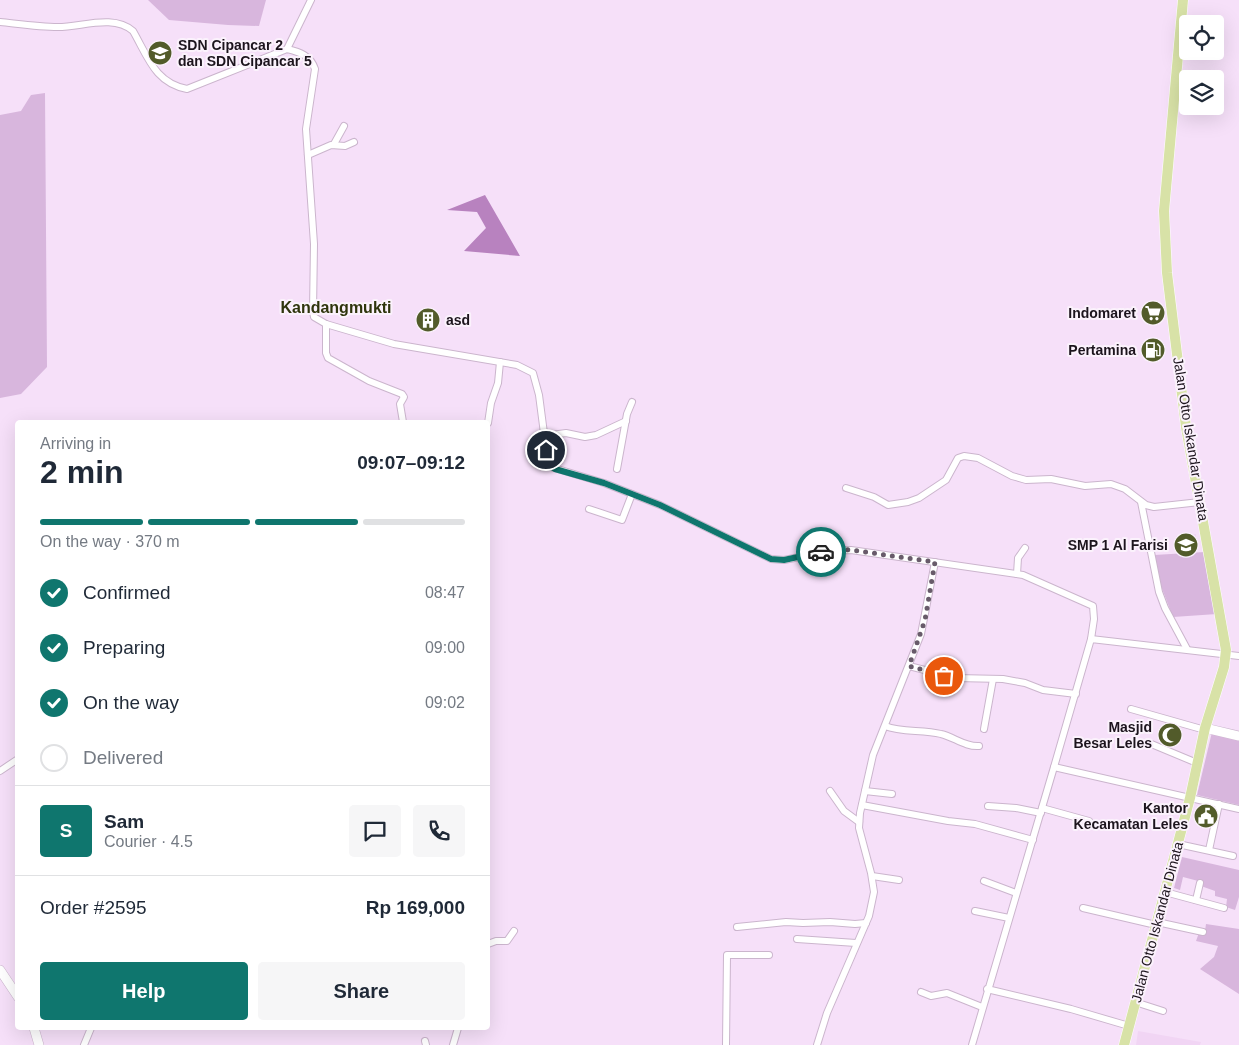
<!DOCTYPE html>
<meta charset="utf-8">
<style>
:root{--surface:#fff;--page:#f6f6f7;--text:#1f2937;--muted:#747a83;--line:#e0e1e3;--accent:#0f766e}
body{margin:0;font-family:Arial,sans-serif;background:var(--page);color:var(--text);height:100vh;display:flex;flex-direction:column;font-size:19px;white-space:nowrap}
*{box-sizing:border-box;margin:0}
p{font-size:16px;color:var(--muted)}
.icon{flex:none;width:28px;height:28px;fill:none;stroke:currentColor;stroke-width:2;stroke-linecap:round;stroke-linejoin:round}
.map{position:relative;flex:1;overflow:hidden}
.details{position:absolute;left:15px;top:420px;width:475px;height:610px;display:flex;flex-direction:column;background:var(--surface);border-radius:5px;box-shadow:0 5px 20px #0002}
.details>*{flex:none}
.fabs{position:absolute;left:1179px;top:15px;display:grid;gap:10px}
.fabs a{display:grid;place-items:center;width:45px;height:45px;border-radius:5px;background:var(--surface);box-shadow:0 5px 20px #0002;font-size:25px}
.pin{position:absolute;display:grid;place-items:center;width:42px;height:42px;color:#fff;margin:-21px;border:2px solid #fff;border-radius:50%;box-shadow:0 1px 5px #0007}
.courier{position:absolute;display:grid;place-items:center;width:50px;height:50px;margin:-25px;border:4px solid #0f766e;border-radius:50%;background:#fff;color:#222;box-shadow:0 1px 6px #0007}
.summary em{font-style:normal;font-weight:700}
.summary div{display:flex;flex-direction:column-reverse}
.summary{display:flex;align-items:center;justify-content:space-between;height:85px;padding:0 25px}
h1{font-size:32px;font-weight:700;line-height:38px}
.bar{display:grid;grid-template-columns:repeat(4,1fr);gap:8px 5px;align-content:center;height:60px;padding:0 25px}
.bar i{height:6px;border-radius:4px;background:var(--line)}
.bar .on{background:var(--accent)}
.bar p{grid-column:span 4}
.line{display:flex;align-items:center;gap:12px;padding:0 25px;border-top:1px solid var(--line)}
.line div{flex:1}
.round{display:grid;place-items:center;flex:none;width:52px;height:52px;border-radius:5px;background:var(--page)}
ol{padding:0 25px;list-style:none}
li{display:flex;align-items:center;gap:15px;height:55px}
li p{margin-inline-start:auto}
li .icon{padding:5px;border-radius:50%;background:var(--accent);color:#fff;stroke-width:4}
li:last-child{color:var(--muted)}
li i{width:28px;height:28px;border:2px solid var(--line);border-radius:50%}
.primary-button{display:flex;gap:10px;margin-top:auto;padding:10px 25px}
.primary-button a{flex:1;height:58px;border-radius:5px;background:var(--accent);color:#fff;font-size:20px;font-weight:700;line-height:58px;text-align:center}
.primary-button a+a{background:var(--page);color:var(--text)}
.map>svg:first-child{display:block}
.built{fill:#f1d5f4}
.green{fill:#d8b6dd}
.water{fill:#b882bf}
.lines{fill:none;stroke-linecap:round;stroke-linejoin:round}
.street-casing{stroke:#cbb5cd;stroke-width:8}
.secondary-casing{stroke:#cbb5cd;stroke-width:10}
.primary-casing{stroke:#fff;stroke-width:11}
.street{stroke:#fff;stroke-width:6}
.secondary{stroke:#fff;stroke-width:9}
.primary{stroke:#d8e2a7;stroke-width:10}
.done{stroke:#685b6a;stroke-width:5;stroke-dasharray:0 9}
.route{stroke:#0f766e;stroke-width:6}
.labels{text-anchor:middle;stroke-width:4;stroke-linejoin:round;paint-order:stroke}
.poi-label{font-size:14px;font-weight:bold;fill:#1c141d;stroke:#fbf2fc;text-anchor:end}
.street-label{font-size:14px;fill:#1c141d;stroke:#fbf2fc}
.quarter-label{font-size:16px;font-weight:bold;fill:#2f350d;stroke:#fbf2fc}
</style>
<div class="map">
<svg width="1239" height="1045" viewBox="0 0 1239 1045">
<rect width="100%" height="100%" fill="#f6e0f9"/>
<g class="built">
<polygon points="160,43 173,57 169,61 162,54 157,58 151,52"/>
<polygon points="1196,534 1196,540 1190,541 1191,547 1193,547 1194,553 1177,555 1176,547 1182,546 1182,543 1177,543 1176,536"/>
<polygon points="1138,1031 1201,1042 1200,1045 1136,1045"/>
</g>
<g class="green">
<polygon points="148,0 266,0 259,26 228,25 169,20"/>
<polygon points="45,93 47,367 21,394 0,398 0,115 21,111 31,95"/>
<polygon points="1205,552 1217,614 1173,617 1161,586 1154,555"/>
<polygon points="1212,732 1239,739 1239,805 1197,795"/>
<polygon points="1182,857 1239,870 1239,897 1235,910 1226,907 1227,899 1215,896 1215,891 1201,886 1202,882 1183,877 1180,890 1174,888"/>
<polygon points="1206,924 1239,929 1239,994 1200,969 1214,957 1218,946 1196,941 1200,930 1205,931"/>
</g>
<polygon class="water" points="485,195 520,256 464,251 486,228 477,212 447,210"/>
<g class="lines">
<defs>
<g id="street">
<path d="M0 22C19 24 39 27 58 27 82 27 113 14 133 31 148 57 155 83 187 89L287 49C300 52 311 56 315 69L306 129 314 244 313 312 314 317 326 324 394 344 517 365 533 373 539 395 548 464 551 467 604 483 660 505 771 559 784 560 830 551 851 550 1023 575 1093 606 1094 619 1091 639"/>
<polyline points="287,49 311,0"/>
<polyline points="1175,83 1188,84"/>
<polyline points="1215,86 1217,86"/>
<polyline points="334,144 344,126"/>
<polyline points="308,155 331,145 345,146 354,142"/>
<polyline points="326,324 326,353 328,358 369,381 402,394 404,397 400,404 403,422"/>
<polyline points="488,423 491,403 498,383 500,362"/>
<polyline points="544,436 566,433 585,437 596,435 626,421"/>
<polyline points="617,469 627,414 632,402"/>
<polyline points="846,488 874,497 888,505 908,502 919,498 946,480 958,458 964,456 978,458 1012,476 1026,480 1051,479 1085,486 1111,484 1125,489 1146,505 1154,507 1200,502"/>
<polyline points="1141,502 1159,592 1165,608 1187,649"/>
<polyline points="589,509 622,520 632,494"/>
<polyline points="1017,574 1018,558 1025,548"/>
<polyline points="1239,656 1091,639 1054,767 1239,809"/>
<polyline points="909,666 956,678 1003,679 1025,683 1043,690 1076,694"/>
<polyline points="1131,709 1205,730"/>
<path d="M885 726C902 733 923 729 941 734 954 737 965 747 979 746"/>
<polyline points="984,729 993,679"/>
<polyline points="1149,743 1197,763"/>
<polyline points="0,771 18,759"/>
<polyline points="830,791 844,811 859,822"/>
<polyline points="865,791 892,794"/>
<polyline points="862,805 948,821 975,824 1033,840"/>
<polyline points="988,806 1016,808 1041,813"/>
<polyline points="1042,808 1089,821"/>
<polyline points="1178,844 1233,856"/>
<polyline points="1209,850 1219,804"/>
<polyline points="872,876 899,880"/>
<polyline points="984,881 1016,893"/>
<polyline points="1165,892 1224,908"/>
<polyline points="1196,900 1200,883"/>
<polyline points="1083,908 1156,925"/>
<polyline points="975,911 1009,918"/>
<polyline points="1157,922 1203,932"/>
<polyline points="737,927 786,922 803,923 830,922 855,924 866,923"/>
<polyline points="797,939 856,943"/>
<polyline points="488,944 496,941 507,941 514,931"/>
<polyline points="987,989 1071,1009 1129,1026"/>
<polyline points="921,992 931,996 947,993 982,1007"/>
<polyline points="1135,1002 1163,1011"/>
<polyline points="425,1041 426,1045"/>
<polyline points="84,1045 91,1028"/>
<polyline points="453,1045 458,1028"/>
<polyline points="726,1045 727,955 769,955"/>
<polyline points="817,1045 827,1013 869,916 874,892 871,873 859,828 860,813 873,755 921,634 935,562"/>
<polyline points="972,1045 1054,767"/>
</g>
<g id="secondary">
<polyline points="1205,728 1239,736"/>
<polyline points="0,970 18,997"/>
<polyline points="34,1028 39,1045"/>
</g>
<polyline id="primary" points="1124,1045 1190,798 1205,728 1224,667 1226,650 1186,427 1167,273 1164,211 1183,0"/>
</defs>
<use href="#street" class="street-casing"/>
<use href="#secondary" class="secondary-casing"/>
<use href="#primary" class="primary-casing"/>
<use href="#street" class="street"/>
<use href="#secondary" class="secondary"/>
<use href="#primary" class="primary"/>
</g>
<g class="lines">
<polyline class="done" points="821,552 842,549 851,550 935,562 925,620 909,666 944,676"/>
<polyline class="route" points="546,450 548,464 555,469 604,483 660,505 771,559 784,560 821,552"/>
</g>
<defs>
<symbol id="school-disc" viewBox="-11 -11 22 22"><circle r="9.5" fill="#525b2a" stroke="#fbf2fc"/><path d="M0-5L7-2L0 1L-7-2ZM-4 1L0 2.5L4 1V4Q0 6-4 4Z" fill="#fff"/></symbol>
<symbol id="supermarket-disc" viewBox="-11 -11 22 22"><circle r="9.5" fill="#525b2a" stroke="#fbf2fc"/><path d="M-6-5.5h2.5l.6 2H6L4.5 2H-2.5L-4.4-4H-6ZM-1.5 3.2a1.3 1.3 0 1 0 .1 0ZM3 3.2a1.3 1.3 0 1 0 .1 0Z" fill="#fff"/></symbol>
<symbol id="building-disc" viewBox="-11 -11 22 22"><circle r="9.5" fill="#525b2a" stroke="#fbf2fc"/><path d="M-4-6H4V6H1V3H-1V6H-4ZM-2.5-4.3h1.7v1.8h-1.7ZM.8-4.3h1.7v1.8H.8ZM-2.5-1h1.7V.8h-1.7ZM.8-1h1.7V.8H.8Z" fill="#fff"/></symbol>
<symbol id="fuel-disc" viewBox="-11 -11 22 22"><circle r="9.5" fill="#525b2a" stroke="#fbf2fc"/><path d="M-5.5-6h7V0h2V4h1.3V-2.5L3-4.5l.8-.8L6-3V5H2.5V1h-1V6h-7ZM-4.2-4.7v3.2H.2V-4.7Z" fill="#fff"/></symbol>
<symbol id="mosque-disc" viewBox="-11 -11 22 22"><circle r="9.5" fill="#525b2a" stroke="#fbf2fc"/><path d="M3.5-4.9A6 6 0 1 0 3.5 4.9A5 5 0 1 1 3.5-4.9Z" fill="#fff"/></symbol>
<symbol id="civic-disc" viewBox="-11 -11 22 22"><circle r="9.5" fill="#525b2a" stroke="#fbf2fc"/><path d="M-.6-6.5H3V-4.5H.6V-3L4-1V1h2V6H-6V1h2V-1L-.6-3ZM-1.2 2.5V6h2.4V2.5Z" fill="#fff"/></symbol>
</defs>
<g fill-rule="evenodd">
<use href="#school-disc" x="146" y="39" width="28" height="28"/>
<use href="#supermarket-disc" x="1139" y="299" width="28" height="28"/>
<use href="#building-disc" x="414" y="306" width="28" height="28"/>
<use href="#fuel-disc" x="1139" y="336" width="28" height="28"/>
<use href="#school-disc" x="1172" y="531" width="28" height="28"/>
<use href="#mosque-disc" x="1156" y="721" width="28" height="28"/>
<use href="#civic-disc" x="1192" y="802" width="28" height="28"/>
</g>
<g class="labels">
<g class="poi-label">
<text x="178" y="50" text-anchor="start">SDN Cipancar 2<tspan x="178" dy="16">dan SDN Cipancar 5</tspan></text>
<text x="1136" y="318">Indomaret</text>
<text x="446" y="325" text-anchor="start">asd</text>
<text x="1136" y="355">Pertamina</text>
<text x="1168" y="550">SMP 1 Al Farisi</text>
<text x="1152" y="732">Masjid<tspan x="1152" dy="16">Besar Leles</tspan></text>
<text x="1188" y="813">Kantor<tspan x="1188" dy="16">Kecamatan Leles</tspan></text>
</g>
<g class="street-label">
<text transform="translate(1191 439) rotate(81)" y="5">Jalan Otto Iskandar Dinata</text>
<text transform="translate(1157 922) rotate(-75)" y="5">Jalan Otto Iskandar Dinata</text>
</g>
<g class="quarter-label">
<text x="336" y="313">Kandangmukti</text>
</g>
</g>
</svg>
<div class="fabs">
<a><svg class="icon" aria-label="locate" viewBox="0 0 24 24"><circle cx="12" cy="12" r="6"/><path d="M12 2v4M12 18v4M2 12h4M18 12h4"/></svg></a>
<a><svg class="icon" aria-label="layers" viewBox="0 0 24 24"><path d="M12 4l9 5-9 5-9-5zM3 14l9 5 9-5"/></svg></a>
</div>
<div class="pin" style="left:944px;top:676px;background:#ea580c"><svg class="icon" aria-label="bag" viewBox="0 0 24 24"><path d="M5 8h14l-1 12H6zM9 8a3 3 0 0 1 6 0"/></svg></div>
<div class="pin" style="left:546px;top:450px;background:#1f2937"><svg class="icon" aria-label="home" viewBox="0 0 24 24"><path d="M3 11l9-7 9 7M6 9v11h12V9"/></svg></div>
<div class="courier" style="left:821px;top:552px"><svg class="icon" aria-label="car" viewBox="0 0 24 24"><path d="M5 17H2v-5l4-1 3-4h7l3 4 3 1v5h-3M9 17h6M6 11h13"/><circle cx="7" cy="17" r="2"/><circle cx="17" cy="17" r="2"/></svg></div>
<section class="details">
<div class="summary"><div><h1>2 min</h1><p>Arriving in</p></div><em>09:07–09:12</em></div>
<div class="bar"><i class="on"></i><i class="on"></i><i class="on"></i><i></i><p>On the way · 370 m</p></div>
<ol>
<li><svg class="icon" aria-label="check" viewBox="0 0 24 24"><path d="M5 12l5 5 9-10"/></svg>Confirmed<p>08:47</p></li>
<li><svg class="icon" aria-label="check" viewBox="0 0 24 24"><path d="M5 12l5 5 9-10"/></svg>Preparing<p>09:00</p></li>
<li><svg class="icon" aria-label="check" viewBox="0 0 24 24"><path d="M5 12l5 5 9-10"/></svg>On the way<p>09:02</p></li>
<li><i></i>Delivered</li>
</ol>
<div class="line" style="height:90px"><b class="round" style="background:var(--accent);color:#fff">S</b><div><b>Sam</b><p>Courier · 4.5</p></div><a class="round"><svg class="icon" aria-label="chat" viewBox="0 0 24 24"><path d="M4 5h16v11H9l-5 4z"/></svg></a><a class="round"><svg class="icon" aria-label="phone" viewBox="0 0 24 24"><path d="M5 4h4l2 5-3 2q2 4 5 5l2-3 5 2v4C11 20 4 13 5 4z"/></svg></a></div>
<div class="line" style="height:65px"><div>Order #2595</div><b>Rp 169,000</b></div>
<div class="primary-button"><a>Help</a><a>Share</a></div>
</section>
</div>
